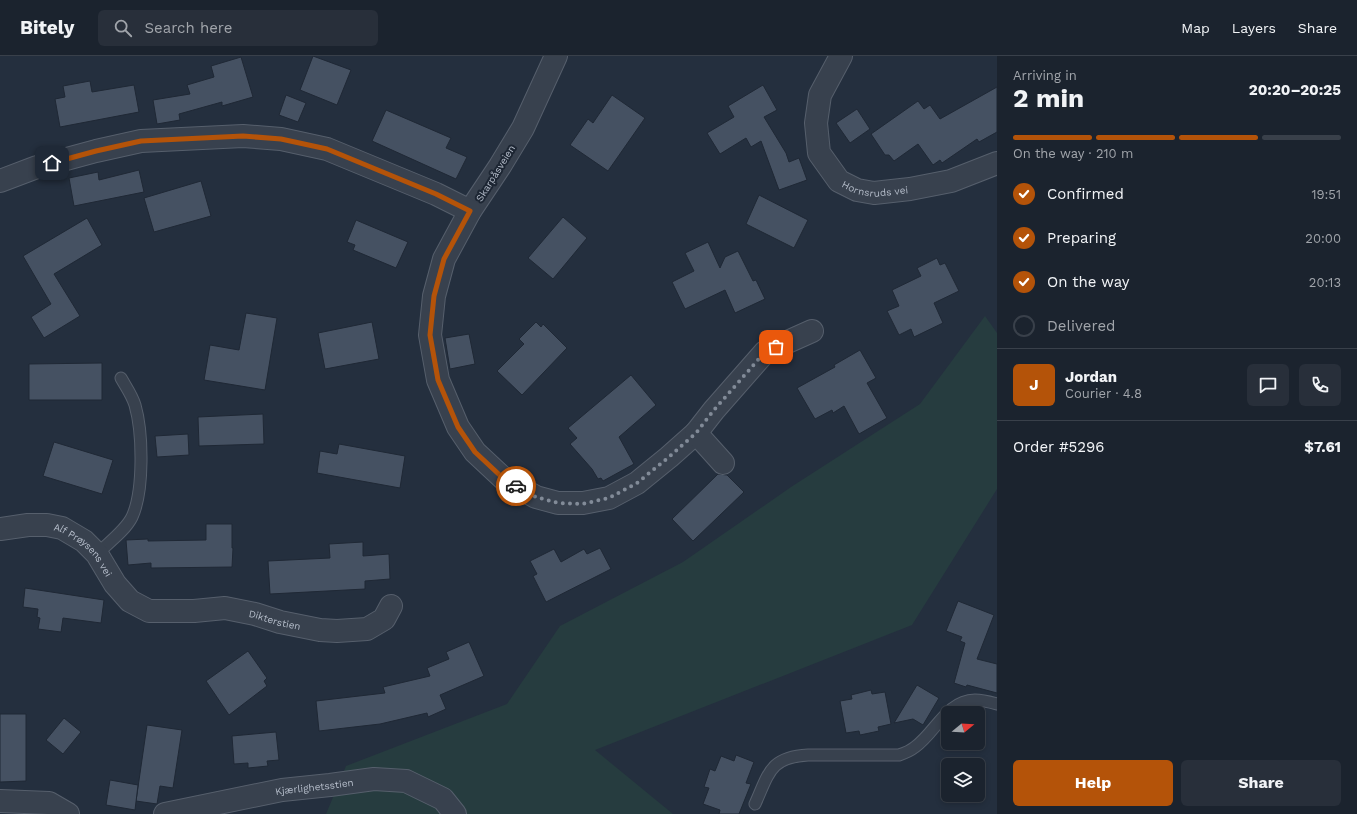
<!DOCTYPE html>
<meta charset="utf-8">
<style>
:root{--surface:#1b232e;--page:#282f3a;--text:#f1f3f6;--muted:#a0a4aa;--line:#39404a;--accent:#b45309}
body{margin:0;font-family:"Work Sans",sans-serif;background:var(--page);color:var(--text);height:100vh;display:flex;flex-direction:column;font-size:15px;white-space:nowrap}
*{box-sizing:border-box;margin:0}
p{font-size:13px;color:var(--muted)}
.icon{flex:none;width:22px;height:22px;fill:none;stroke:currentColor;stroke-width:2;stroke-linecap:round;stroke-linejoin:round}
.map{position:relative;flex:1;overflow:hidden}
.details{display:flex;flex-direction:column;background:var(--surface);width:360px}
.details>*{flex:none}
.needle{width:26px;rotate:72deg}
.buttons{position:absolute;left:941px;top:650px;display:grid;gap:8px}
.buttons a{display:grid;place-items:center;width:44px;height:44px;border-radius:6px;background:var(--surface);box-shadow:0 2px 6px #0003,0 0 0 1px var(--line);font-size:20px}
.pin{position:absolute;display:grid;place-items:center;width:34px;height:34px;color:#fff;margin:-17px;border-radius:8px;box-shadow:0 2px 6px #0006}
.courier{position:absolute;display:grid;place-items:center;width:40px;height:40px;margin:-20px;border:3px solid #b45309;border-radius:50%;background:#fff;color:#222;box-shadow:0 1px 5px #0007}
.summary em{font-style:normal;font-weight:700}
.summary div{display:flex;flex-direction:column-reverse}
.summary{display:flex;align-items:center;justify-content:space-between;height:68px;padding:0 16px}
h1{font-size:26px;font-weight:700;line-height:30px}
.bar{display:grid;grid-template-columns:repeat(4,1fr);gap:6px 4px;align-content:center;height:48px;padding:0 16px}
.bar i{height:5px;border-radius:3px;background:var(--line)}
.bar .selected{background:var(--accent)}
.bar p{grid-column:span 4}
.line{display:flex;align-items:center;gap:10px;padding:0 16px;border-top:1px solid var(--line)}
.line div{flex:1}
.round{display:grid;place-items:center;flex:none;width:42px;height:42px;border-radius:6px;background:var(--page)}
ol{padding:0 16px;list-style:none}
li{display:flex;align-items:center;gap:12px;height:44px}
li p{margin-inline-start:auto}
li .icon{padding:4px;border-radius:50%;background:var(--accent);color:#fff;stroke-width:4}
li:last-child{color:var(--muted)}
li i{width:22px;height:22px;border:2px solid var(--line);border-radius:50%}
.cta{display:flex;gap:8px;margin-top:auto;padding:8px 16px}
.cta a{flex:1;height:46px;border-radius:6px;background:var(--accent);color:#fff;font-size:16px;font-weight:700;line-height:46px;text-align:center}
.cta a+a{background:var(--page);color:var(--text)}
header{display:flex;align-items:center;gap:24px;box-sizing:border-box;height:56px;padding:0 20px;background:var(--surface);border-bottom:1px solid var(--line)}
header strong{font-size:19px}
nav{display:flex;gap:22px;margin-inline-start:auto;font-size:14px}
.search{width:280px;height:36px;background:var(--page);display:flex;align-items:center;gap:10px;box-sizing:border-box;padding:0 14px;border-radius:6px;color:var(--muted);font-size:15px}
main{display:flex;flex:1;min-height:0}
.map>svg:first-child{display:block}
.green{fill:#263c3f}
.building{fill:#455162;stroke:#1f2835}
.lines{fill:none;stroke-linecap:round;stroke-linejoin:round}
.lane-casing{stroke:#565f6c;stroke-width:13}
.street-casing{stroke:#565f6c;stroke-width:24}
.lane{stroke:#38414e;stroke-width:11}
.street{stroke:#38414e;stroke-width:22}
.done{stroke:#828b98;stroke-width:4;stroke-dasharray:0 7.2}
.route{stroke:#b45309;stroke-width:5}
.labels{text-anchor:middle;stroke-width:4;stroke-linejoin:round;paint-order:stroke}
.street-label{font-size:10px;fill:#b4bcc9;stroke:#1d2633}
</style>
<header>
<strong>Bitely</strong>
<div class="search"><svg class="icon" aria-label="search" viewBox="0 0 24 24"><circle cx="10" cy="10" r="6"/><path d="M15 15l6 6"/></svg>Search here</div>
<nav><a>Map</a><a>Layers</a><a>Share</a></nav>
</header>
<main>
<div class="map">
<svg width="997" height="758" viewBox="0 0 997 758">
<rect width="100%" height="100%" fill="#242f3e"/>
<polygon class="green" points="985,260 997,277 997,433 912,569 595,694 673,758 326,758 346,710 507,648 560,570 683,506 791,431 920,348"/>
<g class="building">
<polygon points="313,0 351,14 337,49 300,34"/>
<polygon points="241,1 253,41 222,50 222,46 179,58 180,64 157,68 153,44 190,38 187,29 214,21 211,10"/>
<polygon points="90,25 92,36 134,29 139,56 60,71 55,43 65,41 63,30"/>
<polygon points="763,29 777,54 764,61 786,97 789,106 799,102 807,124 779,134 761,85 751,91 746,82 720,98 707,77 734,61 728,50"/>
<polygon points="997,31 997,76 979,86 977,83 942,107 940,104 933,109 918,88 894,105 889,99 885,99 871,78 918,45 924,53 930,49 940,63"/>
<polygon points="286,39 306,47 298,66 279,59"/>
<polygon points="612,39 645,62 608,115 570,89 588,63 593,67"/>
<polygon points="857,53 870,73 850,87 836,67"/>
<polygon points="386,54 451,82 446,92 467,101 456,123 372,85"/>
<polygon points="139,114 144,136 74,150 69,122 98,116 99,124"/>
<polygon points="201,125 211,160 154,176 144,142"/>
<polygon points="759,139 808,164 794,192 746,168"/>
<polygon points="563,161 587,182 553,223 528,202"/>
<polygon points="87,162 102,189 54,218 80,260 44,282 31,261 51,248 23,200"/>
<polygon points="356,164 408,186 396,212 353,194 355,189 347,186"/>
<polygon points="708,186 720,212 725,201 738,195 753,225 756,224 765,243 735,257 725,234 685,253 672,226 694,215 685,197"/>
<polygon points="937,202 940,209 945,207 959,235 934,247 943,267 914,281 911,273 899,279 887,255 899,250 892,234 921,220 917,212"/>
<polygon points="246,257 277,262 265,334 204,324 210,289 239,294"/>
<polygon points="372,266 379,303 325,313 318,277"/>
<polygon points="536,266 541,271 543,268 567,292 522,339 497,315 524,288 519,283"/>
<polygon points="469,278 475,308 450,313 445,282"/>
<polygon points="860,294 876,322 867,327 887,362 859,378 844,350 833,357 832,354 815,363 797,332 835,311 834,309"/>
<polygon points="102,307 102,344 29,344 29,308"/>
<polygon points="631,319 656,349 619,381 634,408 603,425 601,422 598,423 592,413 570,388 577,382 568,372"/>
<polygon points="263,358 264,388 199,390 198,361"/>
<polygon points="188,378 189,399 157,401 155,380"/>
<polygon points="54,386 113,404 102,438 43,420"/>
<polygon points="339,388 405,400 400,432 317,417 320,395 337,398"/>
<polygon points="718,418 727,419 744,436 693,485 672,463"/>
<polygon points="206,468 232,468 232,492 233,492 232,511 151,512 151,507 128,509 126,484 148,483 148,485 206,484"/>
<polygon points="363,486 363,500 389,498 390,523 365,525 365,533 270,538 268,505 330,502 329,488"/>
<polygon points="600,492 611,513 546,546 533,520 537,518 530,505 554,493 561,506 584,493 587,498"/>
<polygon points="25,532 104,544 101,567 63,562 61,576 38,573 40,562 37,561 38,553 23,551"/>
<polygon points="958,545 994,559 977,603 997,608 997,637 967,629 966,631 954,627 965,587 960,585 962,581 946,575"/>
<polygon points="469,586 484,620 440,639 446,653 428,661 427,657 380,668 319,675 316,645 385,637 383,631 430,620 427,612 449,603 446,596"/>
<polygon points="248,595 267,622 264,625 267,630 229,659 206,625"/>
<polygon points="917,629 939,642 923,669 913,663 894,667"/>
<polygon points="871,634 872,638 885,636 891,668 878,671 879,675 860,679 859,675 846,677 840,645 852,643 851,639"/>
<polygon points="0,658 26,658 26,725 0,726"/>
<polygon points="64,662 81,676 63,698 46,684"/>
<polygon points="147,669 182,674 173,732 160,730 157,748 136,745"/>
<polygon points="276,676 279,704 267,705 268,710 248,712 248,707 234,708 232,680"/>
<polygon points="736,699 754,706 746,727 751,728 739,758 719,758 720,754 703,748 709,732 704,731 710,713 715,715 721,700 734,705"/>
<polygon points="110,724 138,729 135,754 106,749"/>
</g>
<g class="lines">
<defs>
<g id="lane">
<path d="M97 498C108 487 125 475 132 461 144 435 143 377 135 349 132 339 126 331 121 322"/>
<path d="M755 748C769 717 770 701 808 699H899C905 697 910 695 915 691 936 676 946 645 975 644 983 644 990 646 997 648"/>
</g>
<g id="street">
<polyline points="556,0 523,72 500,110 470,155 444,203 434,240 430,279 438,324 458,371 475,396 505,424 536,441 558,447 583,447 609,442 637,427 669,401 696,377 714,354 765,296 812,275"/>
<path id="s1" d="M841 0 820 39 816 67 819 97 839 125 857 134 874 137 910 133 951 125 997 107"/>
<polyline points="0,125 37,111 96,95 141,85 243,80 281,83 327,93 436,138 470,155"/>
<polyline points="696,377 723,407"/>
<path id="s2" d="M0 473 28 469H47L62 472 84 485 97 498 115 528 130 545 149 555H194L225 552 255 558 280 566 320 574 337 575 367 573 384 563 391 550"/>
<polyline points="0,745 49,747 68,758"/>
<path id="s3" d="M165 758 282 734 330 729 374 723 406 725 443 743 455 758"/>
</g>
</defs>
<use href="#lane" class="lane-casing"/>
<use href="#street" class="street-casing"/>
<use href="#lane" class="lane"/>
<use href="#street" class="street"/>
</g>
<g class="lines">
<polyline class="done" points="516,430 536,441 558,447 582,448 609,442 637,427 669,401 696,377 714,354 765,296 776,291"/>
<polyline class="route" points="52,107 96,95 141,85 243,80 281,83 327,93 436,138 470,155 444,203 434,240 430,279 438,324 458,371 475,396 505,424 516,430"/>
</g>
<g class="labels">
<g class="street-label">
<text transform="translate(495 117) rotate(-58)" y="4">Skarpåsveien</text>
<text dy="4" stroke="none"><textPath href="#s1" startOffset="175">Hornsruds vei</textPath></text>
<text dy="4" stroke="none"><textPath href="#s2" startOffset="93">Alf Prøysens vei</textPath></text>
<text dy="4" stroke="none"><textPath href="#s2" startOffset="313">Dikterstien</textPath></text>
<text dy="4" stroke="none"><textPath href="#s3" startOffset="152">Kjærlighetsstien</textPath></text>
</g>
</g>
</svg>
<div class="buttons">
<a><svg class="needle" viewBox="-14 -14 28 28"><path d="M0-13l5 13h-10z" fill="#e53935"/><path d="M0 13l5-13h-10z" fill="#a0a4aa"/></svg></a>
<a><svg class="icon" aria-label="layers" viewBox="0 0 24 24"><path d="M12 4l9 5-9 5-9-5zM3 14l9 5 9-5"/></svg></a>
</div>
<div class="pin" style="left:776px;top:291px;background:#ea580c"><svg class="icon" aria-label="bag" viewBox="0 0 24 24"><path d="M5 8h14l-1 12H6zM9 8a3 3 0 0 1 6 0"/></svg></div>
<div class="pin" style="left:52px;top:107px;background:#1f2937"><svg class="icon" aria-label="home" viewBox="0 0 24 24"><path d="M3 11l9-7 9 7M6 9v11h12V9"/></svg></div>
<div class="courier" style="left:516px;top:430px"><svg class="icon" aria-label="car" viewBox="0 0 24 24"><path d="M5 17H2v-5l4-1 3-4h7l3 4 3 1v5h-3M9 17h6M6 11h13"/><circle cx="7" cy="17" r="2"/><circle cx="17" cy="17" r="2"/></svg></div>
</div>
<section class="details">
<div class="summary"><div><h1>2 min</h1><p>Arriving in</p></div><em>20:20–20:25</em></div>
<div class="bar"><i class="selected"></i><i class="selected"></i><i class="selected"></i><i></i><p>On the way · 210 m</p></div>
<ol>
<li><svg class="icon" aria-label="check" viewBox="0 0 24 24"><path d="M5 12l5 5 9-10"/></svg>Confirmed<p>19:51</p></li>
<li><svg class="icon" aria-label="check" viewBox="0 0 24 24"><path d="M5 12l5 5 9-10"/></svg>Preparing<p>20:00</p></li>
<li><svg class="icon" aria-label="check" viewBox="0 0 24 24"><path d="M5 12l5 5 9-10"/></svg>On the way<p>20:13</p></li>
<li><i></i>Delivered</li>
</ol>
<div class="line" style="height:72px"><b class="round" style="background:var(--accent);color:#fff">J</b><div><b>Jordan</b><p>Courier · 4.8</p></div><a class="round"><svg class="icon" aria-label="chat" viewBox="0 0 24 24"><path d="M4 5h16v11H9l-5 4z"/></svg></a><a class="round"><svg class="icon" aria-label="phone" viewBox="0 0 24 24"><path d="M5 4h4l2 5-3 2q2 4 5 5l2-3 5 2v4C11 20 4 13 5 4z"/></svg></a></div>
<div class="line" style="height:52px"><div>Order #5296</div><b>$7.61</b></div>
<div class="cta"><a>Help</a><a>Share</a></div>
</section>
</main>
